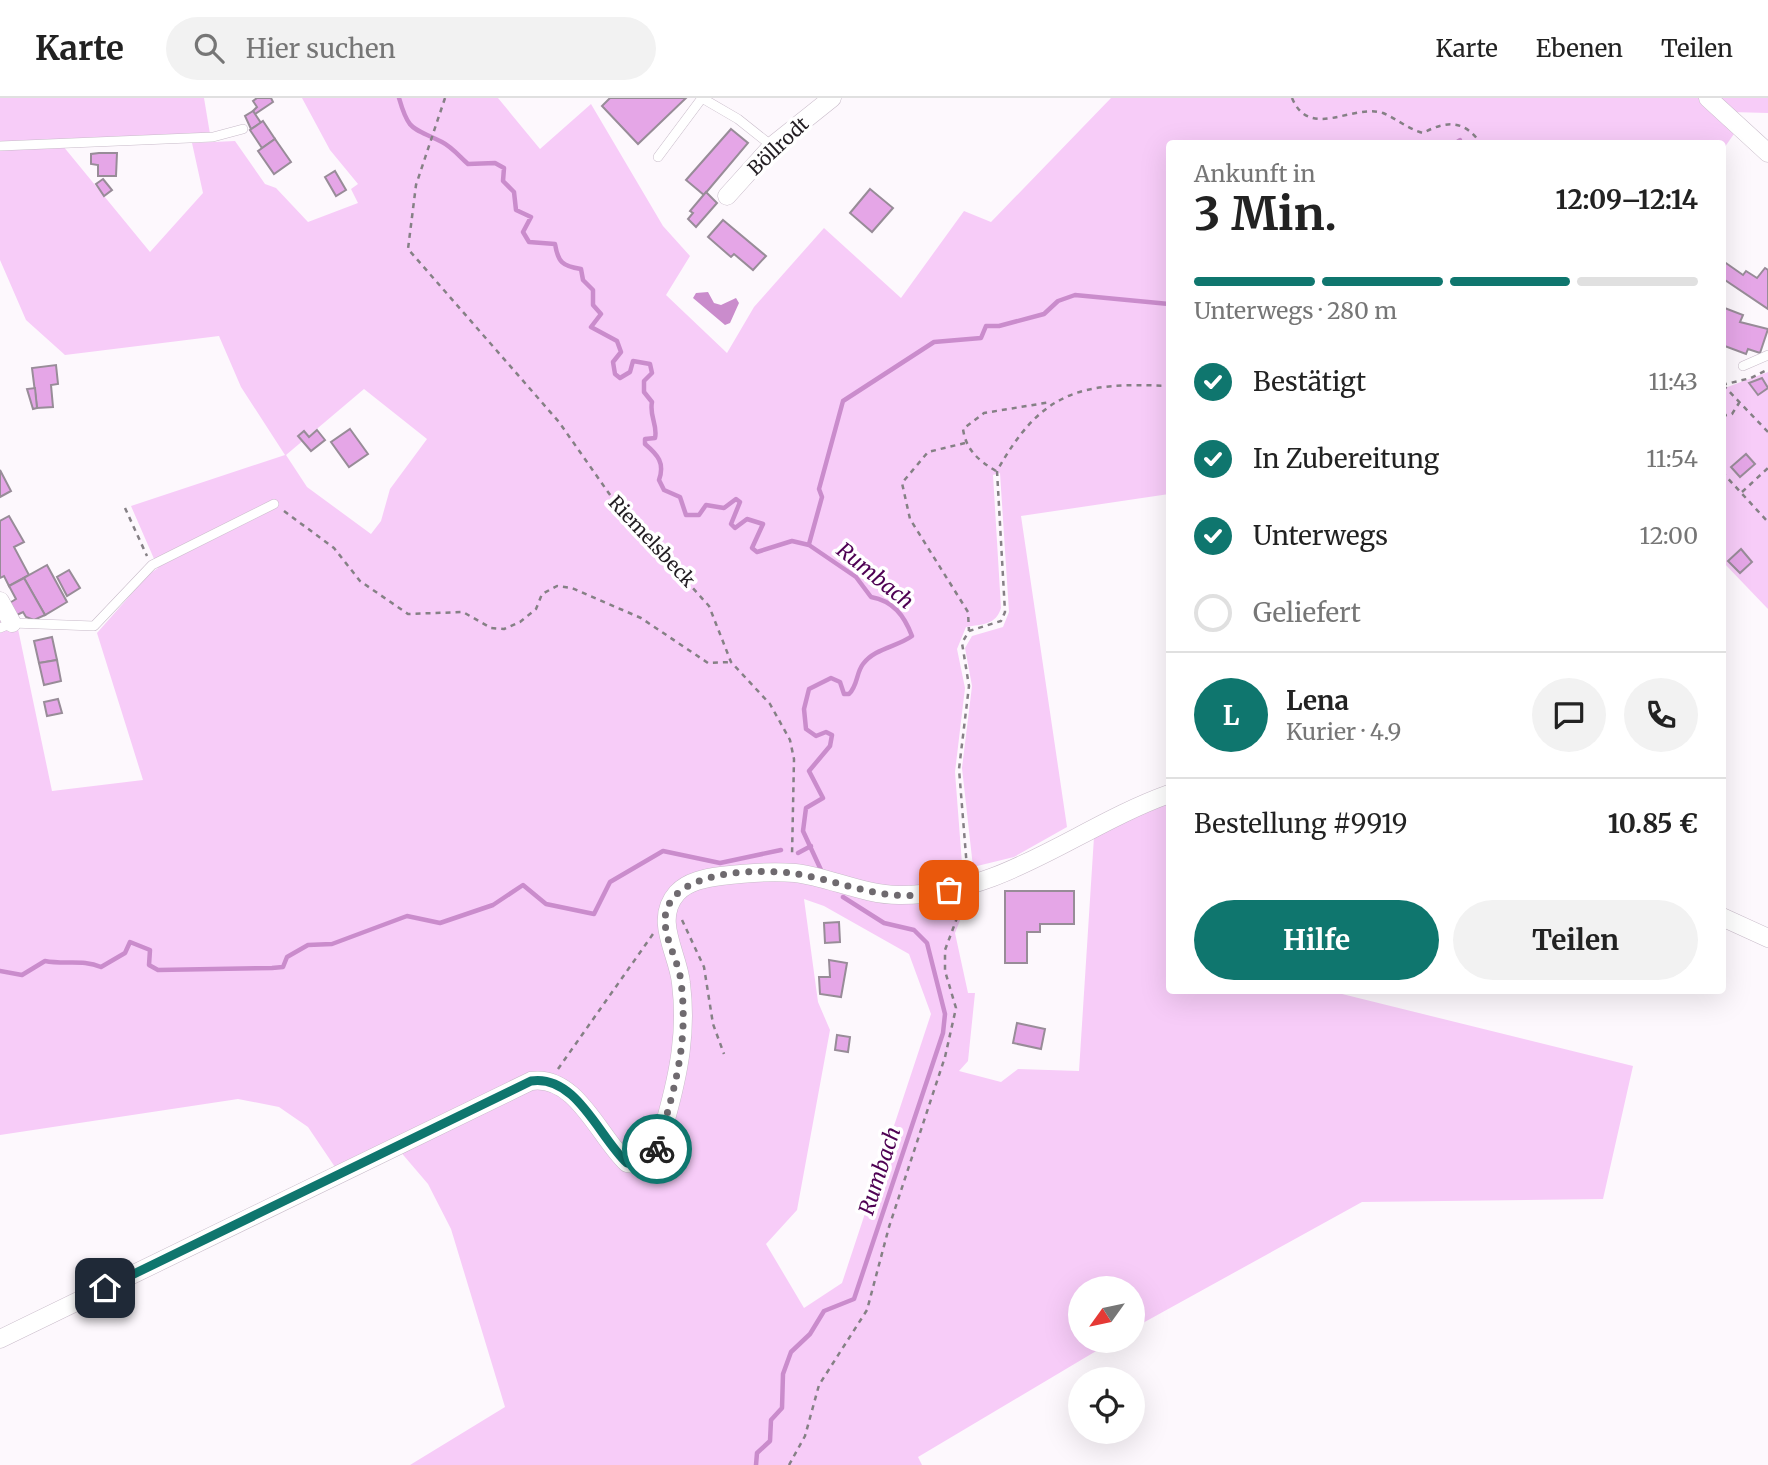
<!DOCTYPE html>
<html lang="de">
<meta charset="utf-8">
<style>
:root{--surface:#fff;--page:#f2f2f2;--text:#222;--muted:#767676;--line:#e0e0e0;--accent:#0f766e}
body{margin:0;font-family:Merriweather,serif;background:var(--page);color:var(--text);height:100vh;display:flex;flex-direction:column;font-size:26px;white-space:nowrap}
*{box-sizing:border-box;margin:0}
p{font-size:23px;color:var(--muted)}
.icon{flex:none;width:38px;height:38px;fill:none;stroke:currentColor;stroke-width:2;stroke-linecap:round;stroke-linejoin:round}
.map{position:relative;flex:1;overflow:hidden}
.drawer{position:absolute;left:1166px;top:42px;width:560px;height:854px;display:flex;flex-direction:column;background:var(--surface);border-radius:7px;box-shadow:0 7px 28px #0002}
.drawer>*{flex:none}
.needle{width:46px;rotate:237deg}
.controls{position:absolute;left:1068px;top:1178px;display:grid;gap:14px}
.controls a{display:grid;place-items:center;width:77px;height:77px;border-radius:50%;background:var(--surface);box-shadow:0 7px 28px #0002;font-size:35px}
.pin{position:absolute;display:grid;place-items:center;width:60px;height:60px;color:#fff;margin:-30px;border-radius:14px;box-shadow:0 4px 10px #0006}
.courier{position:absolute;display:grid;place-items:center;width:70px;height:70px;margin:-35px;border:5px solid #0f766e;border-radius:50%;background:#fff;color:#222;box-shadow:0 2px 9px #0007}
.head em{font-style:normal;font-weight:700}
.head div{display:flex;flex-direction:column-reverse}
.head{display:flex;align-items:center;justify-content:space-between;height:119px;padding:0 28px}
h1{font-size:46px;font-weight:700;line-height:52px}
.bar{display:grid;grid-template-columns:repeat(4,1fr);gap:10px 7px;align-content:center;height:84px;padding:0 28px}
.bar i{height:9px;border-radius:5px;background:var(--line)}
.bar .current{background:var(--accent)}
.bar p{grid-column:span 4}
.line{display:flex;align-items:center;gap:18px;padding:0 28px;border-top:2px solid var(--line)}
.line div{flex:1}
.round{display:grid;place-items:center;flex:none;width:74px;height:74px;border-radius:37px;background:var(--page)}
ol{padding:0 28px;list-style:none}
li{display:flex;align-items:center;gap:21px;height:77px}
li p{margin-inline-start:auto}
li .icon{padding:7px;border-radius:50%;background:var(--accent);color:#fff;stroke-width:4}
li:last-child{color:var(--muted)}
li i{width:38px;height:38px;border:4px solid var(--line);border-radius:50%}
.primary-button{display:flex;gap:14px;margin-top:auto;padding:14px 28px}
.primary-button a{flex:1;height:80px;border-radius:42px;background:var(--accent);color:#fff;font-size:28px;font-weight:700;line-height:80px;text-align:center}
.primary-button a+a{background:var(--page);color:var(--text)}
header{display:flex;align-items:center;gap:42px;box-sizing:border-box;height:98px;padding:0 35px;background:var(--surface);border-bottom:2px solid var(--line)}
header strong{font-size:33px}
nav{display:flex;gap:38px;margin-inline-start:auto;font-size:24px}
.search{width:490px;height:63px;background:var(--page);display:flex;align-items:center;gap:18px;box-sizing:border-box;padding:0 24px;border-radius:38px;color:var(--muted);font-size:26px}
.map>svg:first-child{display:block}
.green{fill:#f7ccf8;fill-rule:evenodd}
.water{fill:#ca8ccc}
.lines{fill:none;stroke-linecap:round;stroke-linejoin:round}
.stream{stroke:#ca8ccc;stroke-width:4.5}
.building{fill:#e5a6e7;stroke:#988c98;stroke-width:2}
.service-casing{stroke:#c8bbc9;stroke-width:10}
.minor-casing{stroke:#c8bbc9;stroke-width:19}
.path{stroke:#858085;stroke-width:2.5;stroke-dasharray:5 5;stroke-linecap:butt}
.service{stroke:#fff;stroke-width:9}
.minor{stroke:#fff;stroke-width:18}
.done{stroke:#6f6a6f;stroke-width:7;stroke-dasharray:0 12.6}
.route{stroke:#0f766e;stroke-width:9}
.labels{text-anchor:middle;stroke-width:7;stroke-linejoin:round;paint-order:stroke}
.street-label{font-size:19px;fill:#221d22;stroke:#fff}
.water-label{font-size:21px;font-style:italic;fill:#4e0053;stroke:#fff}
</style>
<header>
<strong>Karte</strong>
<div class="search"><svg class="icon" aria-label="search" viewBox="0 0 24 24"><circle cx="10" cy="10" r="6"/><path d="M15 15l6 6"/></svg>Hier suchen</div>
<nav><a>Karte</a><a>Ebenen</a><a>Teilen</a></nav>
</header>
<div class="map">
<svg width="1768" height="1367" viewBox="0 0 1768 1367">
<rect width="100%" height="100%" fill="#fdf8fd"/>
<g class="green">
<polygon points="0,0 204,0 210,36 0,44"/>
<path d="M302 0H498L540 51 591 6 663 128 690 158 666 197 727 255 754 209 824 130 901 200 964 113 991 124 1111 0H1702L1736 33 1722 53V46H1169V396L1021 418 1067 729 1014 759 973 769 962 670 972 588 965 550 972 538 1003 529 1009 514 1000 375 993 377 1001 510C996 527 983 526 966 529L957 551 965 590 955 674 963 779 968 802 955 835 968 895H975L968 963 959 973 1001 984 1018 971 1079 973 1094 739 1169 702V892L1330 893 1633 968 1603 1101 1362 1104 1132 1231V1190H1080V1242L1113 1243 918 1359 922 1367H410L505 1309 451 1131 428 1086 393 1045 337 1072 308 1029 279 1009 238 1001 0 1037V512L11 532 18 531 52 693 143 682 97 535 148 477 158 470 131 408 285 357 241 289 219 238 65 257 26 222 0 162V51L63 48 150 154 203 95 192 45 235 43 265 86 276 90 308 124 358 105 351 91 358 86 330 52ZM364 291 427 341 390 391 381 423 371 436 307 389 286 357ZM804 801 824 808 909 856 931 916 842 1185 804 1210 766 1146 797 1112 830 932 818 904Z"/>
<polygon points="1716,0 1768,0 1768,15 1731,14"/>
<polygon points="1768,274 1768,511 1722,463 1722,291"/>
</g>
<polygon class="water" points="708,194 714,205 721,207 736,200 739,205 730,225 725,227 693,200 696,195"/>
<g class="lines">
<g class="stream">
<path d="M399 0C409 35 413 29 442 44 452 49 460 59 468 66L495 65 504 70 503 83 514 94 516 112 531 119 523 134 529 144 555 146C558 164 562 168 581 171L583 182 593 192V207L601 216 591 229 617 243 621 254 613 264 615 276 620 280 630 274 633 263 650 266 652 275 644 283V294L652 304C649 318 658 327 655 340L645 341V346C658 357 665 365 659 382L664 392 680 399 686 417H699L706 407 724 410 736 401 740 404 731 426 735 430 747 421 763 426 752 450 757 454 792 443 809 447 856 479 871 499C893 503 904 517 912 538 897 549 875 550 863 566 856 575 858 587 849 596H844L840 584 831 580 809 591 804 611 806 631 816 638 826 634 832 637 830 648 809 673 823 700 806 710 803 733 821 772"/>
<polyline points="1454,46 1460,42"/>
<polyline points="809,446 822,399 819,391 843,303 934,244 981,240 986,228 999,228 1044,216 1058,203 1075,197 1169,206"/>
<polyline points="798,755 811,748"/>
<path d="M0 873 22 877 45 863C65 867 83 861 101 869L125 855 130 844 150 852 149 867 158 872 272 870 283 869 287 859 308 847 332 846 407 818 440 825 493 807 523 787 546 806 594 816 610 784 663 753 720 765 781 752"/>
<polyline points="756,1367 757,1355 770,1343 771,1322 782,1310 783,1276 791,1254 810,1236 824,1213 854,1201 943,935 945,916 927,845 914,832 884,825 843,799"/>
</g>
</g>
<g class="building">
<polygon points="257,0 271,0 273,4 255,16 253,13 257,9 253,3"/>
<polygon points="610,0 686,0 638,46 602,8"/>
<polygon points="253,13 261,25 251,31 245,18"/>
<polygon points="263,23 275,41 262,50 250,32"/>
<polygon points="731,31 748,45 704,97 686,82"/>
<polygon points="275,41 291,64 274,76 258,53"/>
<polygon points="99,55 117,55 116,78 98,78 98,67 91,66 91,56"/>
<polygon points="335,73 346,92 336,98 325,79"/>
<polygon points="103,81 112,92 104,98 96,86"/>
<polygon points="870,91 893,110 872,134 850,115"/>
<polygon points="706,94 717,105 696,129 688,121 693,115 690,113"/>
<polygon points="723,122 766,158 753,172 734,156 731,159 708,139"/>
<polygon points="1723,163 1743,177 1746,173 1757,180 1765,170 1768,172 1768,211 1722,180"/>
<polygon points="1722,209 1743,217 1740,224 1768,231 1760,255 1748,251 1746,256 1722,247"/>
<polygon points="56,267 58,286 51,287 53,309 37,310 32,270"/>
<polygon points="1762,280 1768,290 1758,297 1749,285"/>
<polygon points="35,290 37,310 33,311 27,291"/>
<polygon points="350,331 368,356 349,369 331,344"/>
<polygon points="317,332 325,342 311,353 298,338 304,333 309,339"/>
<polygon points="1746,356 1755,366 1740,379 1731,369"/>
<polygon points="0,372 11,393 0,399"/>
<polygon points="9,418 24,444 14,449 29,477 9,488 4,478 0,480 0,423"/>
<polygon points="1741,451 1752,464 1740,475 1728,463"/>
<polygon points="47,467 67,504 45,517 24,480"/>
<polygon points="69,472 80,490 67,498 57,479"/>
<polygon points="24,480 45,517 34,522 26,519 23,514 15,518 8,506 16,501 9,488"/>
<polygon points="52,539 57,562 39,565 34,543"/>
<polygon points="57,562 61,583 44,587 39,565"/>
<polygon points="58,601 62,615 47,618 44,604"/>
<polygon points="1005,793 1074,793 1074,826 1040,826 1040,834 1027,834 1027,865 1005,865"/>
<polygon points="839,824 840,844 825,845 824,825"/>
<polygon points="829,862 847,865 841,899 820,896 819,879 830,879"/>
<polygon points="1017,925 1045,931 1041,951 1013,945"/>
<polygon points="837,937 850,939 848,954 835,952"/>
</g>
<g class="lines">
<defs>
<g id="service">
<polyline points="702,0 738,21 772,48"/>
<polyline points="0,48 213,39 243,31"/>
<polyline points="658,59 702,0"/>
<polyline points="1743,268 1768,257"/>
<polyline points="0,530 12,525 94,528 152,467 274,406"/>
</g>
<g id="minor">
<polyline points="1708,0 1768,55"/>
<polyline points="727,98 772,48 832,0"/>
<polyline points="0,503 12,525"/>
<polyline points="1722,819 1768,840"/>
<path d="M0 1241 531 983C576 976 599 1039 627 1065L643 1067C658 1055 660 1038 666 1021 679 974 687 934 681 885 678 855 653 822 677 795 688 783 706 780 721 778 745 775 771 773 795 775 829 779 864 797 899 797 1002 798 1077 729 1169 696"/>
</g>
</defs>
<use href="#service" class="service-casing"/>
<use href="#minor" class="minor-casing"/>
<g class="path">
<polyline points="445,0 416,87 408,151 559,324 615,404 709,508 731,564 770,606 790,642 794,661 792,758"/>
<path d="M1292 0C1310 43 1352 5 1383 15 1397 21 1408 31 1423 35 1447 22 1465 22 1481 46"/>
<polyline points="1722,287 1751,280 1765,273"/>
<polyline points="1723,287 1768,334"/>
<polyline points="1722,318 1732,316 1739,305"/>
<polyline points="965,345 928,354 902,385 910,421 968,514 969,533"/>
<path d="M996 373C978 362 966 352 963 331L984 315 1051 304"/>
<polyline points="1722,374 1768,424"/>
<polyline points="1742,394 1768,370"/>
<polyline points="125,410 147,458"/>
<polyline points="284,413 334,450 360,483 408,516 463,514 491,530 504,531 520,524 536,511 542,496 557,488 572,490 641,520 708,565 731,564"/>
<path d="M967 770 959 671 969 588 962 545 969 533 1001 523 1005 514 997 373C1042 292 1081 284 1169 288"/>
<polyline points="682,822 704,869 713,926 724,956"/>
<polyline points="558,971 653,836"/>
<polyline points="789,1367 805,1338 819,1287 867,1212 889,1129 945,959 956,910 945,873 945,852 963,804"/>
</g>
<use href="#service" class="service"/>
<use href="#minor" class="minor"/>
</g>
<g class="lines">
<path class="done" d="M657 1051C674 992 689 946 681 884 679 864 665 843 665 822 666 771 762 770 797 776 830 781 863 795 896 797 914 799 932 795 949 792"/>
<path class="route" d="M105 1190 531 983C576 976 599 1039 627 1065L643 1067 657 1051"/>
</g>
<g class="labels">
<g class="street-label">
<text transform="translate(778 48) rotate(-43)" y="7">Böllrodt</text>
<text transform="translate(652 443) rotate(47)" y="7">Riemelsbeck</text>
</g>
<g class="water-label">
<text transform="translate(875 478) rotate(39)" y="7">Rumbach</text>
<text transform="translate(880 1073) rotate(-72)" y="7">Rumbach</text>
</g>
</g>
</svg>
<div class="controls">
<a><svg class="needle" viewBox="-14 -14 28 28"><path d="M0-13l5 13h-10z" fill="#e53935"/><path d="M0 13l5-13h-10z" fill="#767676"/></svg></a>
<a><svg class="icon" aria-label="locate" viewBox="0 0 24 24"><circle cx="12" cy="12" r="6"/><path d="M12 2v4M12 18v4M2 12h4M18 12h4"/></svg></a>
</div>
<div class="pin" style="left:949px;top:792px;background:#ea580c"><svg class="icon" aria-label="bag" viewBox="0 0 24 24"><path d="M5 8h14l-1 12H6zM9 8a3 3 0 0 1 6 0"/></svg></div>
<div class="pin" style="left:105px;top:1190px;background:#1f2937"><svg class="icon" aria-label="home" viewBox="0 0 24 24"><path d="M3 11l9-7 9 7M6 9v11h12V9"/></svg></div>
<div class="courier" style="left:657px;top:1051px"><svg class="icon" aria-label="bike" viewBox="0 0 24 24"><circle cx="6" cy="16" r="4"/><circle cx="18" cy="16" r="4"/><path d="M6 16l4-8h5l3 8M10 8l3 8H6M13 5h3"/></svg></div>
<section class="drawer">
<div class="head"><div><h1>3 Min.</h1><p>Ankunft in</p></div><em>12:09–12:14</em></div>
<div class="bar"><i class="current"></i><i class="current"></i><i class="current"></i><i></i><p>Unterwegs · 280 m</p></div>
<ol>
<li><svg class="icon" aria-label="check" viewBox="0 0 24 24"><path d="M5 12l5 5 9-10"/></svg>Bestätigt<p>11:43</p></li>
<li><svg class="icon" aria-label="check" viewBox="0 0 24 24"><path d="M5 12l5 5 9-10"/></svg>In Zubereitung<p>11:54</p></li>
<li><svg class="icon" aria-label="check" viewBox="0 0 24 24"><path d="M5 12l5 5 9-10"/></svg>Unterwegs<p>12:00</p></li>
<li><i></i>Geliefert</li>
</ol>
<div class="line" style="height:126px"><b class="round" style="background:var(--accent);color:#fff">L</b><div><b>Lena</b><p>Kurier · 4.9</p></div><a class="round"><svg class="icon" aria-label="chat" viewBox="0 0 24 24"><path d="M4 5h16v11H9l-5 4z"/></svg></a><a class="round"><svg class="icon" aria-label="phone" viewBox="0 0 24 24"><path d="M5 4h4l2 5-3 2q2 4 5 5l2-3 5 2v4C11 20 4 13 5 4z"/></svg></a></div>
<div class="line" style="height:91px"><div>Bestellung #9919</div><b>10.85 €</b></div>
<div class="primary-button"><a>Hilfe</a><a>Teilen</a></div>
</section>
</div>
